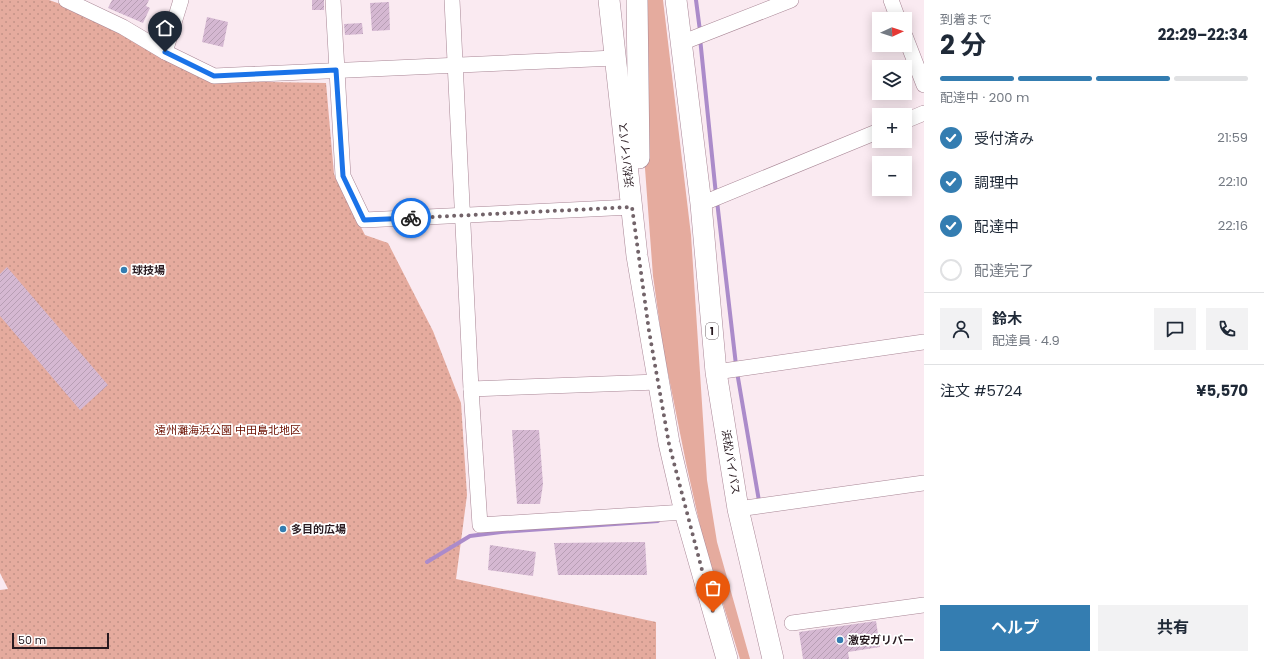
<!DOCTYPE html>
<html lang="ja">
<meta charset="utf-8">
<style>
:root{--surface:#fff;--page:#f2f2f3;--text:#1f2937;--muted:#747a83;--line:#e0e1e3;--accent:#347db1}
body{margin:0;font-family:Poppins,"Noto Sans JP",sans-serif;background:var(--page);color:var(--text);height:100vh;display:flex;flex-direction:column;font-size:15px;white-space:nowrap}
*{box-sizing:border-box;margin:0}
p{font-size:13px;color:var(--muted)}
.icon{flex:none;width:22px;height:22px;fill:none;stroke:currentColor;stroke-width:2;stroke-linecap:round;stroke-linejoin:round}
.map{position:relative;flex:1;overflow:hidden}
.drawer{display:flex;flex-direction:column;background:var(--surface);width:340px}
.drawer>*{flex:none}
.needle{width:26px;rotate:87deg}
.fabs{position:absolute;left:872px;top:12px;display:grid;gap:8px}
.fabs a{display:grid;place-items:center;width:40px;height:40px;border-radius:0px;background:var(--surface);box-shadow:0 2px 10px #0003;font-size:20px}
.scale{position:absolute;left:12px;bottom:10px;width:97px;box-sizing:border-box;padding-left:4px;border:2px solid #281a20;border-top:0;font-size:11px;line-height:14px;white-space:nowrap;color:#281a20;-webkit-text-stroke:3px #fff;paint-order:stroke}
.pin{position:absolute;display:grid;place-items:center;width:34px;height:34px;color:#fff;margin:-41px -17px;border-radius:50% 50% 50% 0;rotate:-45deg;box-shadow:0 0 4px #0007}
.pin .icon{rotate:45deg}
.courier{position:absolute;display:grid;place-items:center;width:40px;height:40px;margin:-20px;border:3px solid #1a73e8;border-radius:50%;background:#fff;color:#222;box-shadow:0 1px 5px #0007}
.headline em{font-style:normal;font-weight:700}
.headline div{display:flex;flex-direction:column-reverse}
.headline{display:flex;align-items:center;justify-content:space-between;height:68px;padding:0 16px}
h1{font-size:26px;font-weight:700;line-height:30px}
.bar{display:grid;grid-template-columns:repeat(4,1fr);gap:6px 4px;align-content:center;height:48px;padding:0 16px}
.bar i{height:5px;border-radius:3px;background:var(--line)}
.bar .current{background:var(--accent)}
.bar p{grid-column:span 4}
.line{display:flex;align-items:center;gap:10px;padding:0 16px;border-top:1px solid var(--line)}
.line div{flex:1}
.round{display:grid;place-items:center;flex:none;width:42px;height:42px;border-radius:0px;background:var(--page)}
ol{padding:0 16px;list-style:none}
li{display:flex;align-items:center;gap:12px;height:44px}
li p{margin-inline-start:auto}
li .icon{padding:4px;border-radius:50%;background:var(--accent);color:#fff;stroke-width:4}
li:last-child{color:var(--muted)}
li i{width:22px;height:22px;border:2px solid var(--line);border-radius:50%}
.button{display:flex;gap:8px;margin-top:auto;padding:8px 16px}
.button a{flex:1;height:46px;border-radius:0px;background:var(--accent);color:#fff;font-size:16px;font-weight:700;line-height:46px;text-align:center}
.button a+a{background:var(--page);color:var(--text)}
main{display:flex;flex:1;min-height:0}
.map>svg:first-child{display:block}
.grass{fill:#e5ab9e}
.park{fill:url(#park-dots)}
.lines{fill:none;stroke-linecap:round;stroke-linejoin:round}
.stream{stroke:#ab8bca;stroke-width:4}
.building{fill:url(#building-hatch)}
.minor-casing{stroke:#a88695;stroke-width:16}
.highway-casing{stroke:#a88695;stroke-width:22}
.minor{stroke:#fff;stroke-width:15}
.highway{stroke:#fff;stroke-width:21}
.done{stroke:#726369;stroke-width:4;stroke-dasharray:0 7.2}
.route{stroke:#1a73e8;stroke-width:5}
.poi-dot{fill:#347db1;stroke:#fff;stroke-width:1.5}
.labels{text-anchor:middle;stroke-width:3.5;stroke-linejoin:round;paint-order:stroke}
.shield{fill:#fff;stroke:#685f63;stroke-width:1}
.shield-label{font-size:10px;font-weight:bold;fill:#281a20}
.street-label{font-size:11px;fill:#281a20;stroke:#fff}
.poi-label{font-size:11px;font-weight:bold;fill:#281a20;stroke:#fff;text-anchor:start}
.park-label{font-size:11px;fill:#6b1000;stroke:#fff}
</style>
<main>
<div class="map">
<svg width="924" height="659" viewBox="0 0 924 659">
<defs>
<pattern id="park-dots" width="8" height="8" patternUnits="userSpaceOnUse"><rect width="8" height="8" fill="#e5ab9e"/><path d="M2 2h.1M6 6h.1" fill="none" stroke="#c49388" stroke-width="1.8" stroke-linecap="round"/></pattern>
<pattern id="building-hatch" width="6" height="6" patternUnits="userSpaceOnUse"><rect width="6" height="6" fill="#d5b8d2"/><path d="M-1 1l2-2M0 6l6-6M5 7l2-2" fill="none" stroke="#b79eb4"/></pattern>
</defs>
<rect width="100%" height="100%" fill="#faeaf1"/>
<polygon class="grass" points="644,0 663,0 691,235 707,480 717,542 750,659 740,659 703,539 686,463 663,348 653,276 642,128"/>
<polygon class="park" points="0,0 49,0 66,6 214,81 326,83 334,174 365,235 388,243 433,331 461,403 467,495 456,579 656,622 656,659 0,659 0,590 8,589 0,573"/>
<g class="lines">
<g class="stream">
<polyline points="696,0 700,31"/>
<polyline points="700,38 716,195"/>
<polyline points="717,201 736,365"/>
<polyline points="737,372 759,501"/>
<polyline points="427,562 470,536 501,532 658,521"/>
</g>
</g>
<g class="building">
<polygon points="112,0 149,0 146,6 150,8 143,23 108,8"/>
<rect x="312" y="0" width="12" height="10"/>
<polygon points="389,2 390,30 372,31 370,3"/>
<polygon points="207,17 228,22 223,47 202,42"/>
<polygon points="362,23 363,34 345,35 344,24"/>
<polygon points="7,267 108,385 80,410 0,316 0,274"/>
<polygon points="512,430 539,430 543,484 540,504 517,504"/>
<polygon points="645,542 647,575 558,575 554,543"/>
<polygon points="490,545 536,552 533,576 488,570"/>
<polygon points="876,621 880,647 848,652 849,659 803,659 799,632"/>
</g>
<g class="lines">
<defs>
<g id="minor">
<polyline points="66,0 123,27 165,52 214,76 615,58"/>
<polyline points="333,0 343,176 364,220 632,207"/>
<polyline points="452,0 471,389 480,525 685,512"/>
<polyline points="891,0 898,19"/>
<polyline points="905,36 924,85"/>
<polyline points="681,43 791,0"/>
<polyline points="165,52 181,0"/>
<polyline points="905,121 924,113"/>
<polyline points="701,204 879,131"/>
<polyline points="716,372 924,342"/>
<polyline points="471,389 658,382"/>
<polyline points="738,509 924,483"/>
<polyline points="792,623 924,605"/>
</g>
<g id="highway">
<polyline points="609,0 637,256 669,443 685,512 727,659"/>
<polyline points="637,0 639,158"/>
<polyline points="676,0 701,204 716,372 738,509 773,659"/>
</g>
</defs>
<use href="#minor" class="minor-casing"/>
<use href="#highway" class="highway-casing"/>
<use href="#minor" class="minor"/>
<use href="#highway" class="highway"/>
</g>
<g class="lines">
<polyline class="done" points="411,218 632,207 649,331 669,444 713,612"/>
<polyline class="route" points="165,52 214,76 336,70 343,176 364,220 411,218"/>
</g>
<g class="poi-dot">
<circle cx="124" cy="270" r="4"/>
<circle cx="283" cy="529" r="4"/>
<circle cx="840" cy="640" r="4"/>
</g>
<g class="labels">
<rect class="shield" x="706" y="323" width="12" height="16" rx="3"/>
<g class="shield-label">
<text x="712" y="335">1</text>
</g>
<g class="street-label">
<text transform="translate(626 155) rotate(-96)" y="4">浜松バイパス</text>
<text transform="translate(731 462) rotate(81)" y="4">浜松バイパス</text>
</g>
<g class="poi-label">
<text x="132" y="274">球技場</text>
<text x="291" y="533">多目的広場</text>
<text x="848" y="644">激安ガリバー</text>
</g>
<g class="park-label">
<text x="228" y="434">遠州灘海浜公園 中田島北地区</text>
</g>
</g>
</svg>
<div class="fabs">
<a><svg class="needle" viewBox="-14 -14 28 28"><path d="M0-13l5 13h-10z" fill="#e53935"/><path d="M0 13l5-13h-10z" fill="#747a83"/></svg></a>
<a><svg class="icon" aria-label="layers" viewBox="0 0 24 24"><path d="M12 4l9 5-9 5-9-5zM3 14l9 5 9-5"/></svg></a>
<a>+</a>
<a>−</a>
</div>
<div class="scale">50 m</div>
<div class="pin" style="left:713px;top:612px;background:#ea580c"><svg class="icon" aria-label="bag" viewBox="0 0 24 24"><path d="M5 8h14l-1 12H6zM9 8a3 3 0 0 1 6 0"/></svg></div>
<div class="pin" style="left:165px;top:52px;background:#1f2937"><svg class="icon" aria-label="home" viewBox="0 0 24 24"><path d="M3 11l9-7 9 7M6 9v11h12V9"/></svg></div>
<div class="courier" style="left:411px;top:218px"><svg class="icon" aria-label="bike" viewBox="0 0 24 24"><circle cx="6" cy="16" r="4"/><circle cx="18" cy="16" r="4"/><path d="M6 16l4-8h5l3 8M10 8l3 8H6M13 5h3"/></svg></div>
</div>
<section class="drawer">
<div class="headline"><div><h1>2 分</h1><p>到着まで</p></div><em>22:29–22:34</em></div>
<div class="bar"><i class="current"></i><i class="current"></i><i class="current"></i><i></i><p>配達中 · 200 m</p></div>
<ol>
<li><svg class="icon" aria-label="check" viewBox="0 0 24 24"><path d="M5 12l5 5 9-10"/></svg>受付済み<p>21:59</p></li>
<li><svg class="icon" aria-label="check" viewBox="0 0 24 24"><path d="M5 12l5 5 9-10"/></svg>調理中<p>22:10</p></li>
<li><svg class="icon" aria-label="check" viewBox="0 0 24 24"><path d="M5 12l5 5 9-10"/></svg>配達中<p>22:16</p></li>
<li><i></i>配達完了</li>
</ol>
<div class="line" style="height:72px"><a class="round"><svg class="icon" aria-label="person" viewBox="0 0 24 24"><circle cx="12" cy="8" r="4"/><path d="M4 21q1-7 8-7t8 7"/></svg></a><div><b>鈴木</b><p>配達員 · 4.9</p></div><a class="round"><svg class="icon" aria-label="chat" viewBox="0 0 24 24"><path d="M4 5h16v11H9l-5 4z"/></svg></a><a class="round"><svg class="icon" aria-label="phone" viewBox="0 0 24 24"><path d="M5 4h4l2 5-3 2q2 4 5 5l2-3 5 2v4C11 20 4 13 5 4z"/></svg></a></div>
<div class="line" style="height:52px"><div>注文 #5724</div><b>¥5,570</b></div>
<div class="button"><a>ヘルプ</a><a>共有</a></div>
</section>
</main>
